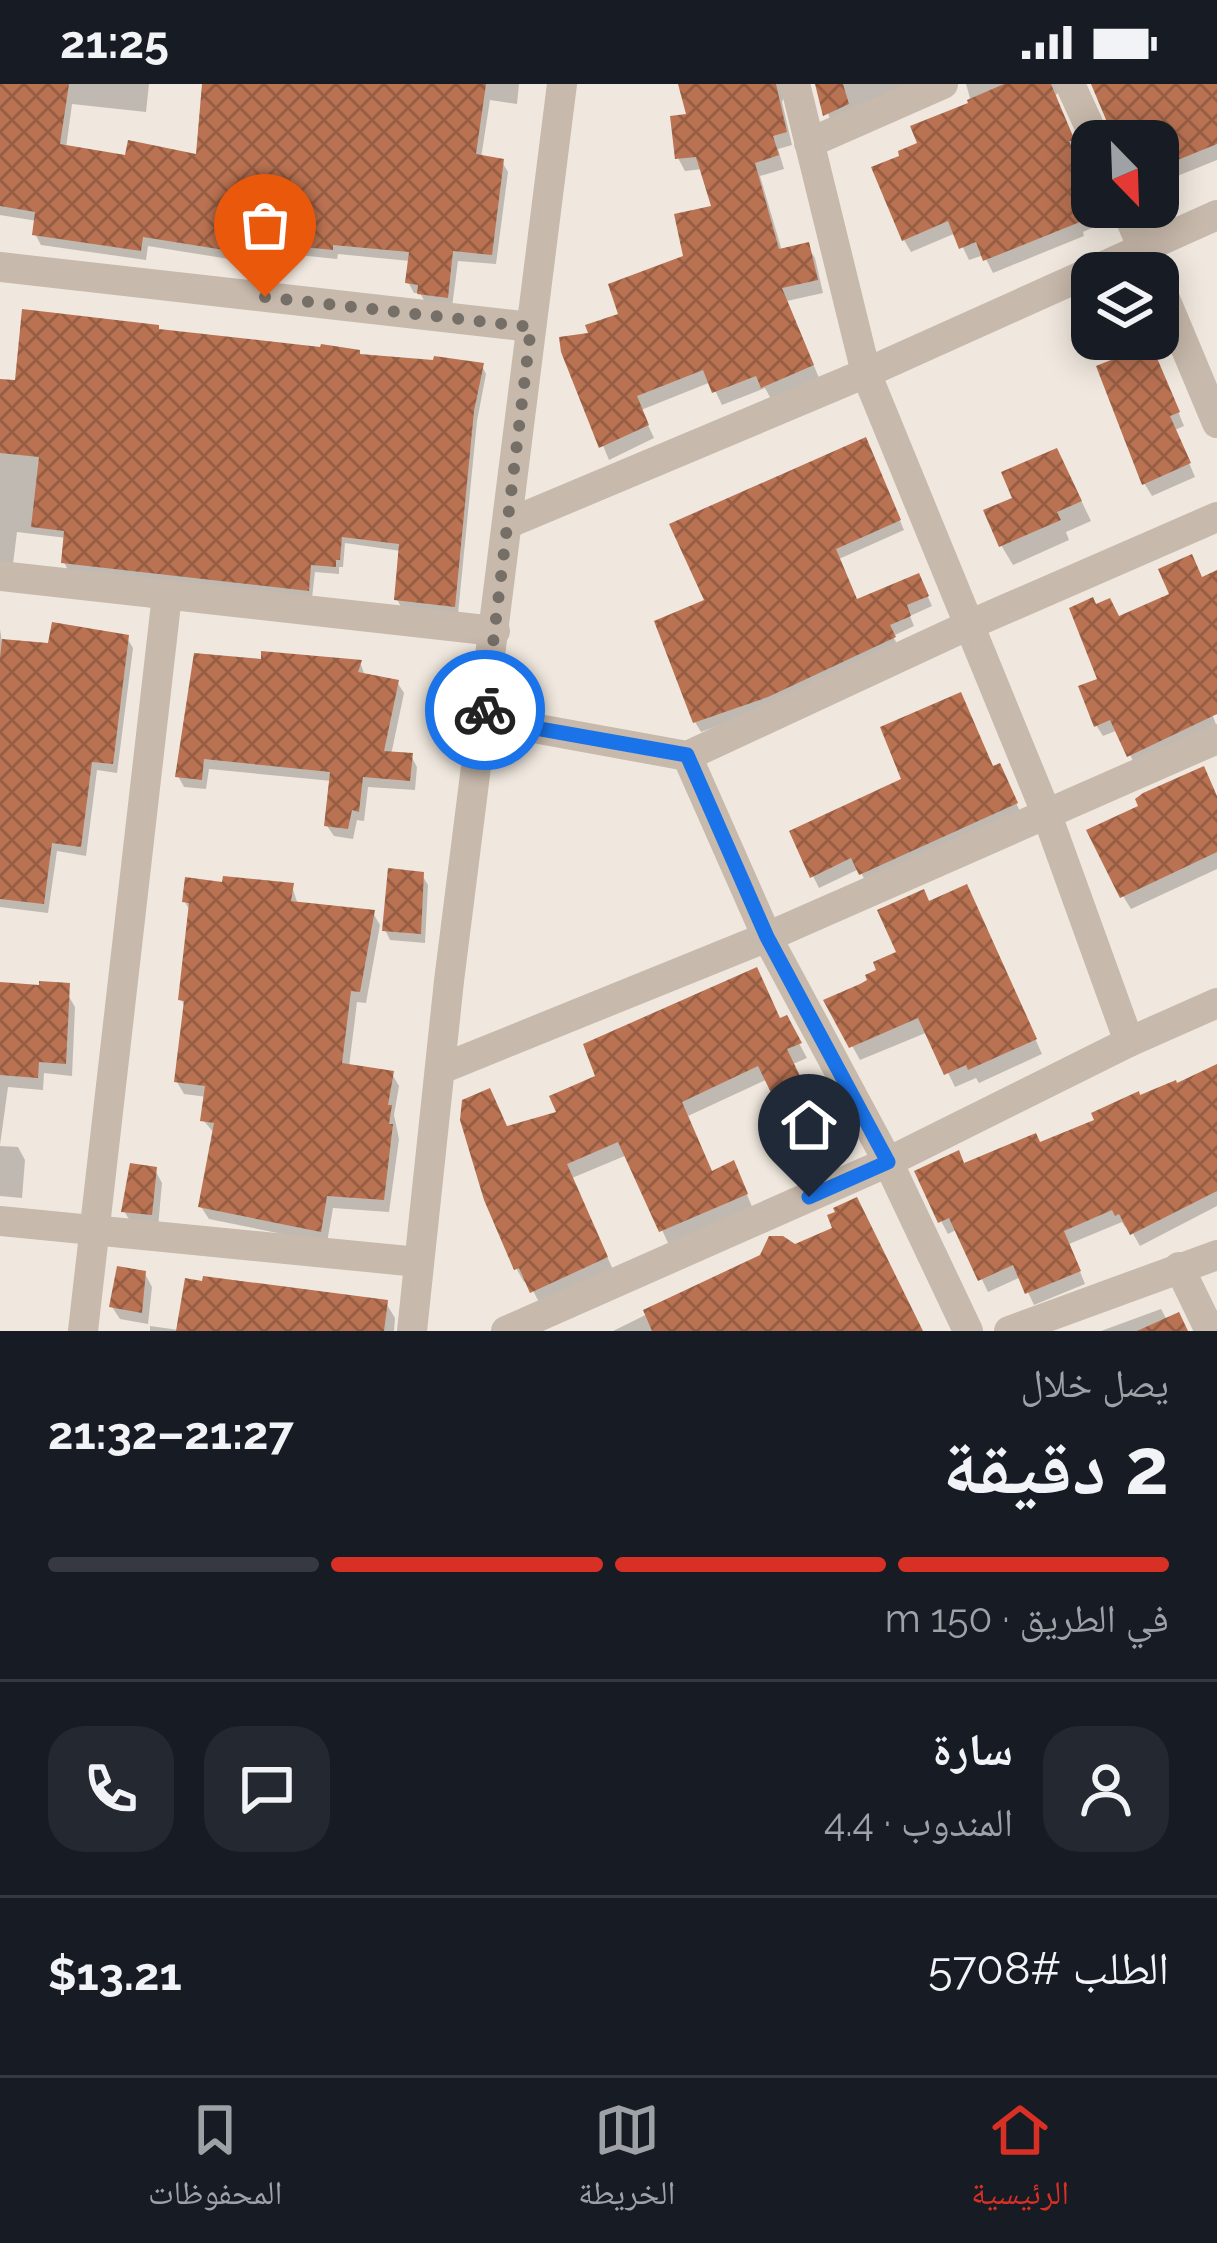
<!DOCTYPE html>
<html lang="ar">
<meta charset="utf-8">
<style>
:root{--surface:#171b24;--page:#242831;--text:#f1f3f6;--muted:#9ea1a6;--line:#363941;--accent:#d93025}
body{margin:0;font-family:Raleway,"Noto Naskh Arabic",sans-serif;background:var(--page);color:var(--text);direction:rtl;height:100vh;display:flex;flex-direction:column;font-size:45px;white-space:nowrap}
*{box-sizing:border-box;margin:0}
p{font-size:39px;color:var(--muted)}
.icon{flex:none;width:66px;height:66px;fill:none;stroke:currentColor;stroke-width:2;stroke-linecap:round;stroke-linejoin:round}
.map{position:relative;height:1247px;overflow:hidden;direction:ltr}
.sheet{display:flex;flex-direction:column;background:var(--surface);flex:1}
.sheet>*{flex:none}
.needle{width:78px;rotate:157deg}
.buttons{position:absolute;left:1071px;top:36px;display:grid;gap:24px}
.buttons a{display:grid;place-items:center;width:108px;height:108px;border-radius:24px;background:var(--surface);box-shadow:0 6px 30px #0003;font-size:60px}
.pin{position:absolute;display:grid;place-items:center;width:102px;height:102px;color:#fff;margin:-123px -51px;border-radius:50% 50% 50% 0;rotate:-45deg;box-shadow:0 0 12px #0007}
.pin .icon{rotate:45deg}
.courier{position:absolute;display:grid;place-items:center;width:120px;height:120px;margin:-60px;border:9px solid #1a73e8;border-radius:50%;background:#fff;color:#222;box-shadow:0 3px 15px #0007}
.headline em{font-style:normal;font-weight:700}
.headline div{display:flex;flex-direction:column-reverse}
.headline{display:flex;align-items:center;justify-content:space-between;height:204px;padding:0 48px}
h1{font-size:78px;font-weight:700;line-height:90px}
.bar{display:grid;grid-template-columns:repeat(4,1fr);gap:18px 12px;align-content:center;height:144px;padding:0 48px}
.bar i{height:15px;border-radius:9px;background:var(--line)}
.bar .current{background:var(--accent)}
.bar p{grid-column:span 4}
.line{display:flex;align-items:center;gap:30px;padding:0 48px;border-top:3px solid var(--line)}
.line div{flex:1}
.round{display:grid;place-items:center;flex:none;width:126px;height:126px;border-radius:36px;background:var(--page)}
.status{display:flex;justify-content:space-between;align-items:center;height:84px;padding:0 60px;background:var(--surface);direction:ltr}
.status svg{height:33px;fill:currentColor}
.menu{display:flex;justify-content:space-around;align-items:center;height:168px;border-top:3px solid var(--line);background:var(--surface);font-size:33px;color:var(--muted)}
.menu a{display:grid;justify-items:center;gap:6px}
.menu .current{color:var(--accent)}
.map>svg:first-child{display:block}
.shadow{fill:#0003}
.building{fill:url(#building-cross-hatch)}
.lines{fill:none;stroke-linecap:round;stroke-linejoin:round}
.minor{stroke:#c7b9ab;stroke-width:30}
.done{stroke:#766f68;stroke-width:12;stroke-dasharray:0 21.6}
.route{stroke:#1a73e8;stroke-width:15}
</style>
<div class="status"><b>21:25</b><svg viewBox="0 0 49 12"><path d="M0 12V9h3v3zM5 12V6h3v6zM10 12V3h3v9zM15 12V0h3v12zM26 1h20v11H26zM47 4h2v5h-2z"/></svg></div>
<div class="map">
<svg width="1217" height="1247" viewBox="0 0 1217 1247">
<defs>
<pattern id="building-cross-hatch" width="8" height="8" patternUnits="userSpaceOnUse" patternTransform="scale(3)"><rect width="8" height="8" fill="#b97252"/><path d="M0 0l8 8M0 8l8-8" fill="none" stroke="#975e44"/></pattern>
</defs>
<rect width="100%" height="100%" fill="#f0e8de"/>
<g class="shadow">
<polygon points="0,0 149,0 146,28 72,20 66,64 127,74 198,74 205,0 519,0 517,20 490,16 481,74 502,78 508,88 496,180 458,177 452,223 426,220 420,209 414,209 408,198 410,177 338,170 337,175 250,166 248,178 148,162 146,176 41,161 35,150 37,137 0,131"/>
<polygon points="694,0 788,0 782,18 792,61 778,65 784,85 760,92 782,167 807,161 815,174 823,209 787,217 819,294 771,315 765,304 722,321 711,298 641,326 654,354 609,376 564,267 622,232 687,174 715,125 703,85 685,87 678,74"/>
<polygon points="817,0 915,0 833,43"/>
<polygon points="966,0 1065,0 1056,11 1058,23 1079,69 1092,79 1092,123 1118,123 1112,135 1083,148 1084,152 993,189 984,171 969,176 956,149 911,168 904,156 921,61 972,21"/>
<polygon points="1092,0 1217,0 1217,76 1165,97 1172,112 1158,118 1158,57 1116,57"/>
<polygon points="160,248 361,273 482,282 486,290 477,337 458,530 401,523 397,515 401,467 345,459 343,483 339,483 339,490 315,488 312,514 68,486 64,478 67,454 17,448 13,480 0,479 0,298 17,300"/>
<polygon points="1157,276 1184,342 1175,346 1195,393 1152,412 1144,399"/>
<polygon points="870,366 904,446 839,475 857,518 923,502 932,522 910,532 914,542 893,552 899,564 760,626 701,648 695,638 708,518"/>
<polygon points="1067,387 1091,437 1066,448 1069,456 1013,481 1001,461"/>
<polygon points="1217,489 1217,619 1209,622 1217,643 1136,683 1118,646 1103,652 1096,641 1101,597 1096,524 1118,536"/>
<polygon points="0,545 2,558 50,562 127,554 133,564 117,689 97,686 86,772 57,767 48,829 0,823"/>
<polygon points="360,578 365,592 397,598 404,609 391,671 411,672 417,683 415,706 368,703 364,737 357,736 353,755 334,752 327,742 332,697 209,685 206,705 184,703 178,692 263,579"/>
<polygon points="993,685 1005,694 1022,732 868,802 859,785 819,804 813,792"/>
<polygon points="1217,714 1217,785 1131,825 1123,812"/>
<polygon points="422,791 428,801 425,859 390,856 385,846"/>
<polygon points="292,802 298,821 373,829 380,841 366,919 357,918 349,983 392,990 399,1002 394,1031 399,1055 389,1128 333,1124 327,1159 209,1135 201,1123 215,1050 203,1036 207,1013 184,1010 177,998 186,925 181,915 191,829 185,818"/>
<polygon points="974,818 1042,970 979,999 976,994 955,1003 928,948 860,976 827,917 861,903 900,870 930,820"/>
<polygon points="0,908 68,911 75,923 72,992 44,989 43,1006 8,1003 0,1061"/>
<polygon points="786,935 807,974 793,980 817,1031 792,1043 768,995 688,1032 712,1090 740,1094 753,1125 669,1161 627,1071 572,1094 614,1188 541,1222 528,1197 524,1198 516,1184 508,1045 560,1030"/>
<polygon points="1217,1001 1217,1122 1140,1162 1128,1141 1125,1143 1122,1138 1069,1160 1085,1200 1034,1221 1021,1193 988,1208 958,1145 948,1150 941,1137 965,1082 1040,1062 1140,1015"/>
<polygon points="0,1062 18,1063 25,1076 22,1114 0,1112"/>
<polygon points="155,1086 162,1099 158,1143 132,1140 124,1127"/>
<polygon points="763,1173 922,1247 613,1247"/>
<polygon points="145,1190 152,1203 148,1240 120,1235 112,1223"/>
<polygon points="386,1219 395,1234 394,1247 150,1247 150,1242 179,1246"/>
<polygon points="1161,1225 1173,1247 1101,1247"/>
</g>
<g class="building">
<polygon points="0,0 69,0 60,60 125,71 128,56 196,70 202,0 486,0 476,70 504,75 492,171 453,167 448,214 417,210 418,201 405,199 409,168 333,161 333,166 245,157 243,169 143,153 141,167 32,151 35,128 0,122"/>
<polygon points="678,0 776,0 787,48 773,52 779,71 755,79 779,165 809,158 818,196 782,204 814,281 761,304 756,292 712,309 703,286 637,312 649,341 599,364 561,268 559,253 588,249 585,241 618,230 608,200 683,172 674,130 711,122 696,73 675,75 670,32 686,30"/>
<polygon points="815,0 843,0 849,20 823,32"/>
<polygon points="1004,0 1051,0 1075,57 1069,57 1092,108 1092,123 1100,125 1078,134 1080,138 983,177 976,158 959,165 948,137 902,157 871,83 899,72 898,67 917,59 910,42 968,19 967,16"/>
<polygon points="1091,0 1217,0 1217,60 1158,84 1158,57 1115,57"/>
<polygon points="22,225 159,241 159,245 320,263 321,260 360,266 360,270 433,276 434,272 484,279 474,327 455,523 394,516 399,460 342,453 340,476 336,476 336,483 311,481 309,507 61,479 64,447 31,443 39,373 0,369 0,295 15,296"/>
<polygon points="1151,260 1180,328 1170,332 1191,379 1142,401 1096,282"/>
<polygon points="866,353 901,436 836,465 857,515 919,489 929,512 907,521 911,532 890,541 896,553 768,613 693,639 654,537 704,516 669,440"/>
<polygon points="1057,364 1082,417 1057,428 1061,436 999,463 983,426 1012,414 1001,388"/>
<polygon points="1192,470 1202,493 1217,486 1217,630 1127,673 1110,636 1094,643 1078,602 1097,595 1069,524 1093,513 1096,520 1110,514 1119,532 1169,510 1158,485"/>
<polygon points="52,538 129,551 113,680 92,678 81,763 52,759 44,820 0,815 0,574 2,555 48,559"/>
<polygon points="261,567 362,576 358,588 399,596 384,667 413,669 410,697 363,693 359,728 352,726 348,745 324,742 330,688 204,675 202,696 175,693 194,569 261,575"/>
<polygon points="961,608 993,682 1000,679 1018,719 859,791 851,774 810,794 789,747 901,695 880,643"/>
<polygon points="1204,682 1217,712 1217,768 1120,814 1086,746 1138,722 1135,715 1143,709"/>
<polygon points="388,784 424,788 421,850 382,847"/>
<polygon points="223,792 294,799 291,817 375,826 360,908 351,907 342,979 394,987 388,1021 392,1021 389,1040 393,1040 384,1116 327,1112 321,1148 198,1123 214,1039 200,1037 205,1002 174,998 184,917 178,916 189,819 182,818 185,793 222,798"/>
<polygon points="967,800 1037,955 968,986 966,981 944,991 918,934 849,964 823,916 860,900 867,896 865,891 876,886 873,878 896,868 877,826 924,805 929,817"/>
<polygon points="757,883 780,934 787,931 802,959 787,965 812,1017 782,1031 758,982 682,1018 712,1087 734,1076 748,1110 659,1148 618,1058 567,1080 608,1173 530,1209 519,1184 514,1186 484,1116 460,1036 462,1016 490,1004 507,1042 556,1028 549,1012 595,992 583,960"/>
<polygon points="39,897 70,899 66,980 39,978 38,994 0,991 0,898 39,901"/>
<polygon points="1217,980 1217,1107 1130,1151 1119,1130 1115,1132 1112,1126 1064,1147 1081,1187 1025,1210 1013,1181 978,1197 949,1134 938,1139 914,1087 959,1066 964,1079 1036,1049 1040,1058 1094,1036 1091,1029 1139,1007 1140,1011 1176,996 1177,999"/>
<polygon points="130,1079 157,1083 152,1131 121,1128"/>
<polygon points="857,1113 923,1247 652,1247 643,1226 760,1171 769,1152 783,1152 795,1160 832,1144 827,1131 835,1128 833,1124"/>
<polygon points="117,1182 146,1187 142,1229 109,1223"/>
<polygon points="203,1192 388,1216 384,1247 176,1247 185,1194 202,1197"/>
<polygon points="1179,1228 1188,1247 1137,1247"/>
</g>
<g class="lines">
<g class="minor">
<polyline points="795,0 866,289 1047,731 1129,958"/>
<polyline points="1070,0 1096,57"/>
<polyline points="809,59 943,0"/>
<polyline points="1125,123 1149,178"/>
<polyline points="0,183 531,243"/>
<polyline points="1158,198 1217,339"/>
<polyline points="507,440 866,289 1217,131"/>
<polyline points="0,492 495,547"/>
<polyline points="484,635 687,672"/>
<polyline points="441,985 767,853 1217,655"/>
<polyline points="0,1137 418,1178"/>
<polyline points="1179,1183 1210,1247"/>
<polyline points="83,1247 167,511"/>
<polyline points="412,1247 449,897 562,0"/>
<polyline points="506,1247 888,1078 1129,958 1217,919"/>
<polyline points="968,1247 888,1078 767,853 687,672 969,541 1217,433"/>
<polyline points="1009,1247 1217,1171"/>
</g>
</g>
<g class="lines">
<polyline class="done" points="265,213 531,243 485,626"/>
<polyline class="route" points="485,626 484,635 687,671 767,853 888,1078 809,1113"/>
</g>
</svg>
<div class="buttons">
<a><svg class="needle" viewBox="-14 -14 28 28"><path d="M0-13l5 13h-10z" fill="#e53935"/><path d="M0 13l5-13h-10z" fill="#9ea1a6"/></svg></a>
<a><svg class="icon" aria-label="layers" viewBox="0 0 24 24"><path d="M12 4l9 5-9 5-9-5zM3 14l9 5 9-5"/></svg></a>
</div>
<div class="pin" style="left:265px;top:213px;background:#ea580c"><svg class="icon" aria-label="bag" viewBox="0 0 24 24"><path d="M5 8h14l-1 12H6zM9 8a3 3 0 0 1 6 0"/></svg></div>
<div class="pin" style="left:809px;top:1113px;background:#1f2937"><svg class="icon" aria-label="home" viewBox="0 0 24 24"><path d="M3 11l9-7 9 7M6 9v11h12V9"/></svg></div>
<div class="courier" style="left:485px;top:626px"><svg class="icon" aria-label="bike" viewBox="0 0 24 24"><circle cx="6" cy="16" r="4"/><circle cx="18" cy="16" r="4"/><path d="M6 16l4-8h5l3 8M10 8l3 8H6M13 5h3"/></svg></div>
</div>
<section class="sheet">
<div class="headline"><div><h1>2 دقيقة</h1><p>يصل خلال</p></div><em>21:27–21:32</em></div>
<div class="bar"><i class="current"></i><i class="current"></i><i class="current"></i><i></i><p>في الطريق · 150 m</p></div>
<div class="line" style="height:216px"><a class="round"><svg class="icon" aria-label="person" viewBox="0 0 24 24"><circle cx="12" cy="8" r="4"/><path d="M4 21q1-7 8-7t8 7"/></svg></a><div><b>سارة</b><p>المندوب · 4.4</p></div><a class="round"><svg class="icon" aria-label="chat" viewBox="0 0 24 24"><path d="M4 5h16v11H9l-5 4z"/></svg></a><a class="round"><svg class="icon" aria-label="phone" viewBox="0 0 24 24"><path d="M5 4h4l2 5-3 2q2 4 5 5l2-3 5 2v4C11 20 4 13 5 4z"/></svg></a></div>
<div class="line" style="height:156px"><div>الطلب #5708</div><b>$13.21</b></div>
</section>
<nav class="menu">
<a class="current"><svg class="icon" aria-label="home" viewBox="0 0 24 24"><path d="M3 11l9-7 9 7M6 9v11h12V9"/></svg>الرئيسية</a>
<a><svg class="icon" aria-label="map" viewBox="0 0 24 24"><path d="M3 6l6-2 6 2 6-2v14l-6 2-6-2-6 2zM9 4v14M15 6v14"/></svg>الخريطة</a>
<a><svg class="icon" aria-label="saved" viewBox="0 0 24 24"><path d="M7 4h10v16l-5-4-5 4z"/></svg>المحفوظات</a>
</nav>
